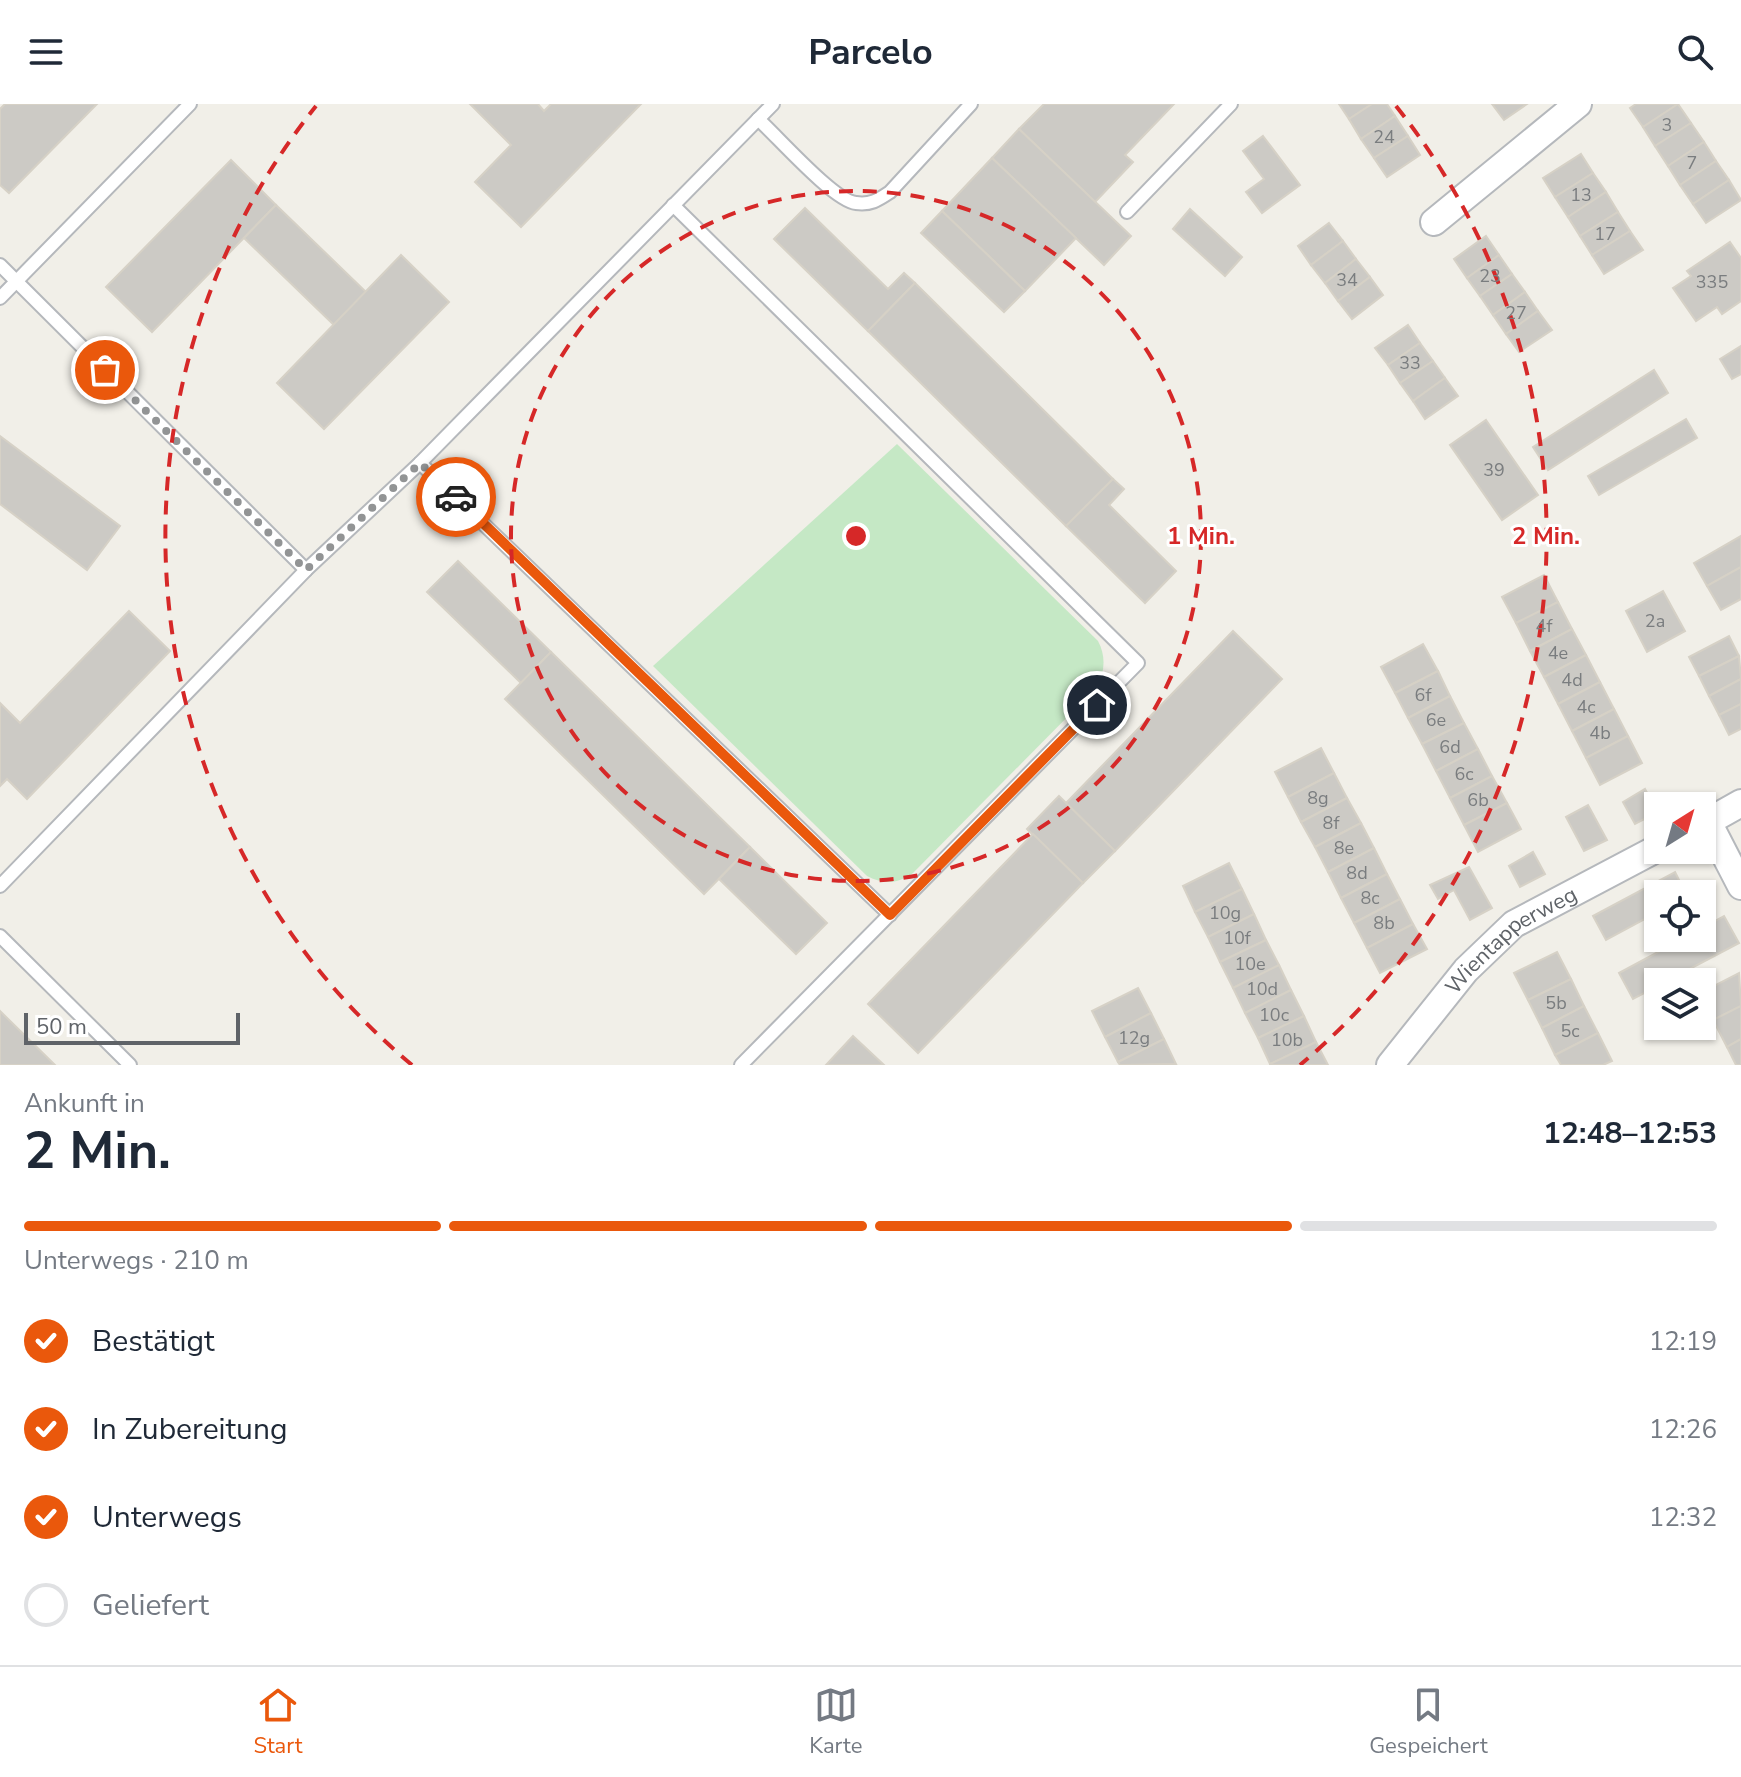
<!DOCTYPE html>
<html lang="de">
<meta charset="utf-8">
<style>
:root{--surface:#fff;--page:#f6f6f7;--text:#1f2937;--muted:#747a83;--line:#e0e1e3;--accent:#ea580c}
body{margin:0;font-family:"Nunito Sans",sans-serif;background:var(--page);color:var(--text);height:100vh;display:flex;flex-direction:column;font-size:30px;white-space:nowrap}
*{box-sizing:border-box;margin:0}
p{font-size:26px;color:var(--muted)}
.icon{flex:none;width:44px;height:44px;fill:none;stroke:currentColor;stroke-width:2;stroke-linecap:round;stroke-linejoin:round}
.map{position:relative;height:961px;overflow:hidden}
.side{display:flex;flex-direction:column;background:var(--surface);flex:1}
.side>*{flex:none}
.needle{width:52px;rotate:37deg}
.controls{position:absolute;left:1644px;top:688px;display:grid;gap:16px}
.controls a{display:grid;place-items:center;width:72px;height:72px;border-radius:0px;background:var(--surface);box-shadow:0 2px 6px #0004;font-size:40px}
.scale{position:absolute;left:24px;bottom:20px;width:216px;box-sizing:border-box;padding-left:8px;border:4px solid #5f6368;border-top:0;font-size:22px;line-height:28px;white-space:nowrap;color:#5f6368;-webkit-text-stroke:6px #fff;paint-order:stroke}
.pin{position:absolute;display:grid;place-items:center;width:68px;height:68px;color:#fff;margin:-34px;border:4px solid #fff;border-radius:50%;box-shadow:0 2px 8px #0007}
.courier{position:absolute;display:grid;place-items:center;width:80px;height:80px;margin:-40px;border:6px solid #ea580c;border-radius:50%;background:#fff;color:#222;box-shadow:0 2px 10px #0007}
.headline em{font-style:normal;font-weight:700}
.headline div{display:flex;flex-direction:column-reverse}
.headline{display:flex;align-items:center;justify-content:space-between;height:136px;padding:0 24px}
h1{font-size:52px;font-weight:700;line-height:60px}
.bar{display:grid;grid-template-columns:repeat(4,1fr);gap:12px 8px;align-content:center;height:96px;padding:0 24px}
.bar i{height:10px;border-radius:6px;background:var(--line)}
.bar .selected{background:var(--accent)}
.bar p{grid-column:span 4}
ol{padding:0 24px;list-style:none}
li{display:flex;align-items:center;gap:24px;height:88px}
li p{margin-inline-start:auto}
li .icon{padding:8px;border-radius:50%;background:var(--accent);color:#fff;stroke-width:4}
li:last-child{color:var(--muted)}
li i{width:44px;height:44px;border:4px solid var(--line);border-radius:50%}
header{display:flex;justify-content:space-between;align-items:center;height:104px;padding:0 24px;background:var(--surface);font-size:36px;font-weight:700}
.tab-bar{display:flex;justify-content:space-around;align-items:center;height:112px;border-top:2px solid var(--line);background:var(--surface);font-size:22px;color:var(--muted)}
.tab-bar a{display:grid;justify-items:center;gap:4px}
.tab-bar .selected{color:var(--accent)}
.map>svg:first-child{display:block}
.green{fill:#c5e8c5}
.building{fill:#cccac5;stroke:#d6d1c6;stroke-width:2}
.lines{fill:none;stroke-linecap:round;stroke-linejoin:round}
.service-casing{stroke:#b5b8bc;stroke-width:16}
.minor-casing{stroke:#b5b8bc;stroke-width:30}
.service{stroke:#fff;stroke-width:12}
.minor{stroke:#fff;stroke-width:26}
.done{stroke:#929495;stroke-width:8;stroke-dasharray:0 14.4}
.route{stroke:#ea580c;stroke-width:10}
.ring{fill:none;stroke:#d62828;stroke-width:4;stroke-dasharray:14 10}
.labels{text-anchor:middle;stroke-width:6;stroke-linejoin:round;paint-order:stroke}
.number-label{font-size:18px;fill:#7a7d7f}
.street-label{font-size:22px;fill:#5f6368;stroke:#fff}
.centre{fill:#d62828;stroke:#fff;stroke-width:4}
.ring-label{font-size:24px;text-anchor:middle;font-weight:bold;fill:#d62828;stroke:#fff;stroke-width:6;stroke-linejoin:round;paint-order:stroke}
</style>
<header><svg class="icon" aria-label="menu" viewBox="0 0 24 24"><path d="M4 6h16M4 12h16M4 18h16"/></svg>Parcelo<svg class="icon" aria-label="search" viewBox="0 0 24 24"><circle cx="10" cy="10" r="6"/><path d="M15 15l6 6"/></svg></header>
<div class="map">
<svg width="1741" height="961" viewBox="0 0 1741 961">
<rect width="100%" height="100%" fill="#f1efe8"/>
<path class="green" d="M897 340 1098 537C1106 552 1105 568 1097 583L913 769C897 780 885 781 867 772L653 562Z"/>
<g class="building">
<polygon points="5,0 97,0 9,89 0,81 0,5"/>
<polygon points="470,0 538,0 544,7 551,0 641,0 521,123 475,78 511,41"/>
<polygon points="1044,0 1174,0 1125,51 1133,58 1095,98 1019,25"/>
<polygon points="1339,0 1372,0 1349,15"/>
<polygon points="1372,0 1387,0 1395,12 1361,35 1349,15"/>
<polygon points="1492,0 1527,0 1504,16"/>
<polygon points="1636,0 1678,0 1643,23 1630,4"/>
<polygon points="1678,0 1691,19 1655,42 1643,23"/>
<polygon points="1395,12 1408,32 1374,54 1361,35"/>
<polygon points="1691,19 1704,38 1668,62 1655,42"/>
<polygon points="1019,25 1131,132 1104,161 992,54"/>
<polygon points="1263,32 1300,81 1262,109 1246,88 1264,75 1243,47"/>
<polygon points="1408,32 1420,51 1387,73 1374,54"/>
<polygon points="1704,38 1716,57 1680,81 1668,62"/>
<polygon points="1581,50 1593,69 1555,93 1543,74"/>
<polygon points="992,54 1076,134 1025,187 942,107"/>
<polygon points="231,56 276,101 152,228 106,183"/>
<polygon points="1716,57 1729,76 1693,100 1680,81"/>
<polygon points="1593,69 1606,88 1568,113 1555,93"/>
<polygon points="1729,76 1741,96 1706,119 1693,100"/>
<polygon points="1606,88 1618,108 1580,132 1568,113"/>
<polygon points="276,101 366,188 334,221 244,134"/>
<polygon points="805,104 888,185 904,169 915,179 868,227 774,135"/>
<polygon points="1190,105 1242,153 1225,172 1173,125"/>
<polygon points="942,107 1025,187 1004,208 921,129"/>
<polygon points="1618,108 1630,127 1592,151 1580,132"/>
<polygon points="1329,119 1343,137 1311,161 1298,142"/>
<polygon points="1630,127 1643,146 1604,170 1592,151"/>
<polygon points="1486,132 1499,151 1467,174 1454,155"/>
<polygon points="1343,137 1356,155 1325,179 1311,161"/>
<polygon points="1730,138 1741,154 1741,197 1722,210 1717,203 1696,217 1673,184 1691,172 1687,167"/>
<polygon points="401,151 449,198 324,325 277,279"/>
<polygon points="1499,151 1512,170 1480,192 1467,174"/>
<polygon points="1356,155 1370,173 1338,197 1325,179"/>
<polygon points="1512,170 1525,188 1493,211 1480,192"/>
<polygon points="1370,173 1383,191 1352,215 1338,197"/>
<polygon points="915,179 1113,375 1066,422 868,227"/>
<polygon points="1525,188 1538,207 1506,230 1493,211"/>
<polygon points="1538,207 1552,226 1519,248 1506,230"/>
<polygon points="1408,221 1420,239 1388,261 1375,244"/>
<polygon points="1420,239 1433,257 1400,279 1388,261"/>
<polygon points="1741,242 1741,270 1732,275 1720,255"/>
<polygon points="1433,257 1445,274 1413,297 1400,279"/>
<polygon points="1654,266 1668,289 1548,366 1533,343"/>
<polygon points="1445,274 1458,292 1425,315 1413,297"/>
<polygon points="1686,315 1697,334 1599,391 1588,372"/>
<polygon points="1486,316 1538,391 1502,416 1450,341"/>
<polygon points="0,332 120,422 87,466 0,400"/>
<polygon points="1113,375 1124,385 1109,401 1176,467 1145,499 1066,422"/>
<polygon points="1741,432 1741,463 1707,482 1694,459"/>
<polygon points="458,457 551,548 521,579 427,488"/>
<polygon points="1741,463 1741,495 1721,506 1707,482"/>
<polygon points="1544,471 1558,498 1516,519 1502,493"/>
<polygon points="1663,487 1685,527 1647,548 1626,507"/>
<polygon points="1558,498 1572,525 1530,547 1516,519"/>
<polygon points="129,507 170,547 27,695 7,675 0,682 0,599 20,619"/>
<polygon points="1572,525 1586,551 1544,573 1530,547"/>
<polygon points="1233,527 1282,575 1115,747 1066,699"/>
<polygon points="1729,532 1739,552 1699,572 1689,553"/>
<polygon points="1423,540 1438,567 1395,589 1381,563"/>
<polygon points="551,548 750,743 704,790 505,595"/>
<polygon points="1586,551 1600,578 1558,600 1544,573"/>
<polygon points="1739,552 1741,575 1709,592 1699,572"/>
<polygon points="1438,567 1450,592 1408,614 1395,589"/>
<polygon points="1741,575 1741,600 1719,611 1709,592"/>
<polygon points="1600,578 1614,605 1572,627 1558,600"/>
<polygon points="1450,592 1464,619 1422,640 1408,614"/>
<polygon points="1741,600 1741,625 1729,631 1719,611"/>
<polygon points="1614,605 1628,632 1586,654 1572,627"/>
<polygon points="1464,619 1478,645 1436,667 1422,640"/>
<polygon points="1628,632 1642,659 1600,681 1586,654"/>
<polygon points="1321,644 1334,669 1288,693 1275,668"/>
<polygon points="1478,645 1492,672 1450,694 1436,667"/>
<polygon points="1334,669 1347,694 1301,718 1288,693"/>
<polygon points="1492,672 1507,699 1464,721 1450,694"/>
<polygon points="1645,685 1658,708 1635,720 1623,698"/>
<polygon points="1059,692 1115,747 1083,779 1027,725"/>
<polygon points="1347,694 1361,719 1315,743 1301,718"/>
<polygon points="1507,699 1521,725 1478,748 1464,721"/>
<polygon points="1588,701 1607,736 1584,747 1566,713"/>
<polygon points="1361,719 1374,744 1328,768 1315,743"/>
<polygon points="1033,730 1083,779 918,949 868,900"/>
<polygon points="750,743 827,819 796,850 719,775"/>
<polygon points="1374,744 1387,770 1341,794 1328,768"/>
<polygon points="1533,748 1545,770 1520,783 1509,762"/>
<polygon points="1229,759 1242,785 1195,808 1183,782"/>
<polygon points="1469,763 1492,804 1470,816 1454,786 1438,795 1430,781"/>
<polygon points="1675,768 1686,790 1658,790 1658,808 1606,836 1593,812"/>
<polygon points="1387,770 1400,795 1354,819 1341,794"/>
<polygon points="1242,785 1254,810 1208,833 1195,808"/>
<polygon points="1400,795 1413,820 1367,844 1354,819"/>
<polygon points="1254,810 1266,836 1220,858 1208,833"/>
<polygon points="1724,812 1739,839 1665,878 1658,878 1658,882 1633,895 1619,869 1684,834 1702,834 1702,824"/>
<polygon points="1413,820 1427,845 1380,869 1367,844"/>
<polygon points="1266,836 1279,861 1233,884 1220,858"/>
<polygon points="1557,848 1571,875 1528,896 1514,869"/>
<polygon points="1279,861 1291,886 1245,909 1233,884"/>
<polygon points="1739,869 1741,902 1713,916 1702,895 1702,888"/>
<polygon points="1571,875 1584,902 1542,924 1528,896"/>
<polygon points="1138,884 1151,909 1105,933 1092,907"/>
<polygon points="1291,886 1304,912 1258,934 1245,909"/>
<polygon points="1584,902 1598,929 1555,951 1542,924"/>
<polygon points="1741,902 1741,935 1727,943 1713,916"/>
<polygon points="0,907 55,961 0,961"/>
<polygon points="1151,909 1164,935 1118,958 1105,933"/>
<polygon points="1304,912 1316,938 1270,960 1258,934"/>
<polygon points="1598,929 1612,957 1603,961 1561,961 1555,951"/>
<polygon points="853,932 884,961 826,961"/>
<polygon points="1164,935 1176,960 1120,961 1118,958"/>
<polygon points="1741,935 1741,961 1736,961 1727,943"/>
<polygon points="1316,938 1328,961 1270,961 1270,960"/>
</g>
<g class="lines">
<defs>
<g id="service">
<path d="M758 15C777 32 834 97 856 99 871 101 878 96 890 88L971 0"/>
<polyline points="673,101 1138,559 741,961"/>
<polyline points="1127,108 1231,0"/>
<polyline points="0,161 306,466"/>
<polyline points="0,194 190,0"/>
<polyline points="420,359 890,811"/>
<polyline points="0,782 306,466 420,359 773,0"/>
<polyline points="0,832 130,961"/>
</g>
<g id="minor">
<polyline points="1434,118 1578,0"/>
<polyline points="1708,718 1741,782"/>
<polyline points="1702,721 1741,699"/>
<path id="s1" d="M1390 961 1466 866 1514 820 1658 744"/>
</g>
</defs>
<use href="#service" class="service-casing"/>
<use href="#minor" class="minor-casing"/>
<use href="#service" class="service"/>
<use href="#minor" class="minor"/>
</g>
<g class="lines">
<polyline class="done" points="105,266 306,466 420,359 456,393"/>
<polyline class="route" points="456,393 890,811 1097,601"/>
</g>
<g class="ring">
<circle cx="856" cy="432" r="345"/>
<path d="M412 961A690 690 0 0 1 316 2M1396 2A690 690 0 0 1 1300 961"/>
</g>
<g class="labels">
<g class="number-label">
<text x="1667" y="27">3</text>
<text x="1384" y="39">24</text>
<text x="1692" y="65">7</text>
<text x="1581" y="97">13</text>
<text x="1605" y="136">17</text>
<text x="1490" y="178">23</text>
<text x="1347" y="182">34</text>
<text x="1712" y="184">335</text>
<text x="1516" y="215">27</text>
<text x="1410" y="265">33</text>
<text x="1494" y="372">39</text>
<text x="1655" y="523">2a</text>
<text x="1544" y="528">4f</text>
<text x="1558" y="555">4e</text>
<text x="1572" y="582">4d</text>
<text x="1423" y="597">6f</text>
<text x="1586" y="609">4c</text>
<text x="1436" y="622">6e</text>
<text x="1600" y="635">4b</text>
<text x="1450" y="649">6d</text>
<text x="1464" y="676">6c</text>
<text x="1318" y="700">8g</text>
<text x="1478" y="702">6b</text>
<text x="1331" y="725">8f</text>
<text x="1344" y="750">8e</text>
<text x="1357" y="775">8d</text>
<text x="1370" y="800">8c</text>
<text x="1225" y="815">10g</text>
<text x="1384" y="825">8b</text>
<text x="1237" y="840">10f</text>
<text x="1250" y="866">10e</text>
<text x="1262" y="891">10d</text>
<text x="1556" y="905">5b</text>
<text x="1274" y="917">10c</text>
<text x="1570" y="933">5c</text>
<text x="1134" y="940">12g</text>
<text x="1287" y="942">10b</text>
</g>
<g class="street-label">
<text dy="8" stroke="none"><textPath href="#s1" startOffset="176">Wientapperweg</textPath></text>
</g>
</g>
<circle cx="856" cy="432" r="12" class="centre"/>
<g class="ring-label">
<text x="1201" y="440">1 Min.</text>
<text x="1546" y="440">2 Min.</text>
</g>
</svg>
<div class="controls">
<a><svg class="needle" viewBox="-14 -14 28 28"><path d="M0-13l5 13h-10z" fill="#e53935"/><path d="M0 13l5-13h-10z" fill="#747a83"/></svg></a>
<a><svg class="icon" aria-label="locate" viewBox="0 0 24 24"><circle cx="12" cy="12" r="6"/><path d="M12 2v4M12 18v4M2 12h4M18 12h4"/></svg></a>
<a><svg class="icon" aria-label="layers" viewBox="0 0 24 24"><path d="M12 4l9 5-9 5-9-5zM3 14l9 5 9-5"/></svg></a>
</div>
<div class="scale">50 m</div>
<div class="pin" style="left:105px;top:266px;background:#ea580c"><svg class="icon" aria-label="bag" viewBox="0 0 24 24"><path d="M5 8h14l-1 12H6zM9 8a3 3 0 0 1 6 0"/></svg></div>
<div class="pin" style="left:1097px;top:601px;background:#1f2937"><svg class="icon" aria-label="home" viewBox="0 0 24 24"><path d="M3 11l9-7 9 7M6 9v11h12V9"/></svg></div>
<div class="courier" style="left:456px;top:393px"><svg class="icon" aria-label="car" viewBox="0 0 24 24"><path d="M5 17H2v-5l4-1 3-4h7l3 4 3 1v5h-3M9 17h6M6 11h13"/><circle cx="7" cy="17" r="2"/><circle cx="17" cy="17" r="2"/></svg></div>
</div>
<section class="side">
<div class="headline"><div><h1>2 Min.</h1><p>Ankunft in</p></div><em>12:48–12:53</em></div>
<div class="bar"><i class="selected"></i><i class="selected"></i><i class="selected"></i><i></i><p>Unterwegs · 210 m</p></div>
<ol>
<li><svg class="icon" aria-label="check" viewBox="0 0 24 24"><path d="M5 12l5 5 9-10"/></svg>Bestätigt<p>12:19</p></li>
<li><svg class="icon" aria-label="check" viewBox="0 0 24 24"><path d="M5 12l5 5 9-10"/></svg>In Zubereitung<p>12:26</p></li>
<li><svg class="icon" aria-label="check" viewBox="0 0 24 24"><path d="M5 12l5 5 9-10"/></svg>Unterwegs<p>12:32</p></li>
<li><i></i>Geliefert</li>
</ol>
</section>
<nav class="tab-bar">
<a class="selected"><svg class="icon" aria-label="home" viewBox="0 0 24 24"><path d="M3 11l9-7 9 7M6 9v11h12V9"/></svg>Start</a>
<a><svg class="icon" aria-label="map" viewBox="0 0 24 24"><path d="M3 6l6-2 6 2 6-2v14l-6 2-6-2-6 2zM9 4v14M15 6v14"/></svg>Karte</a>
<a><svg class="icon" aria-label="saved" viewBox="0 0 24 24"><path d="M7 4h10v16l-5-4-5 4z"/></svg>Gespeichert</a>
</nav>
